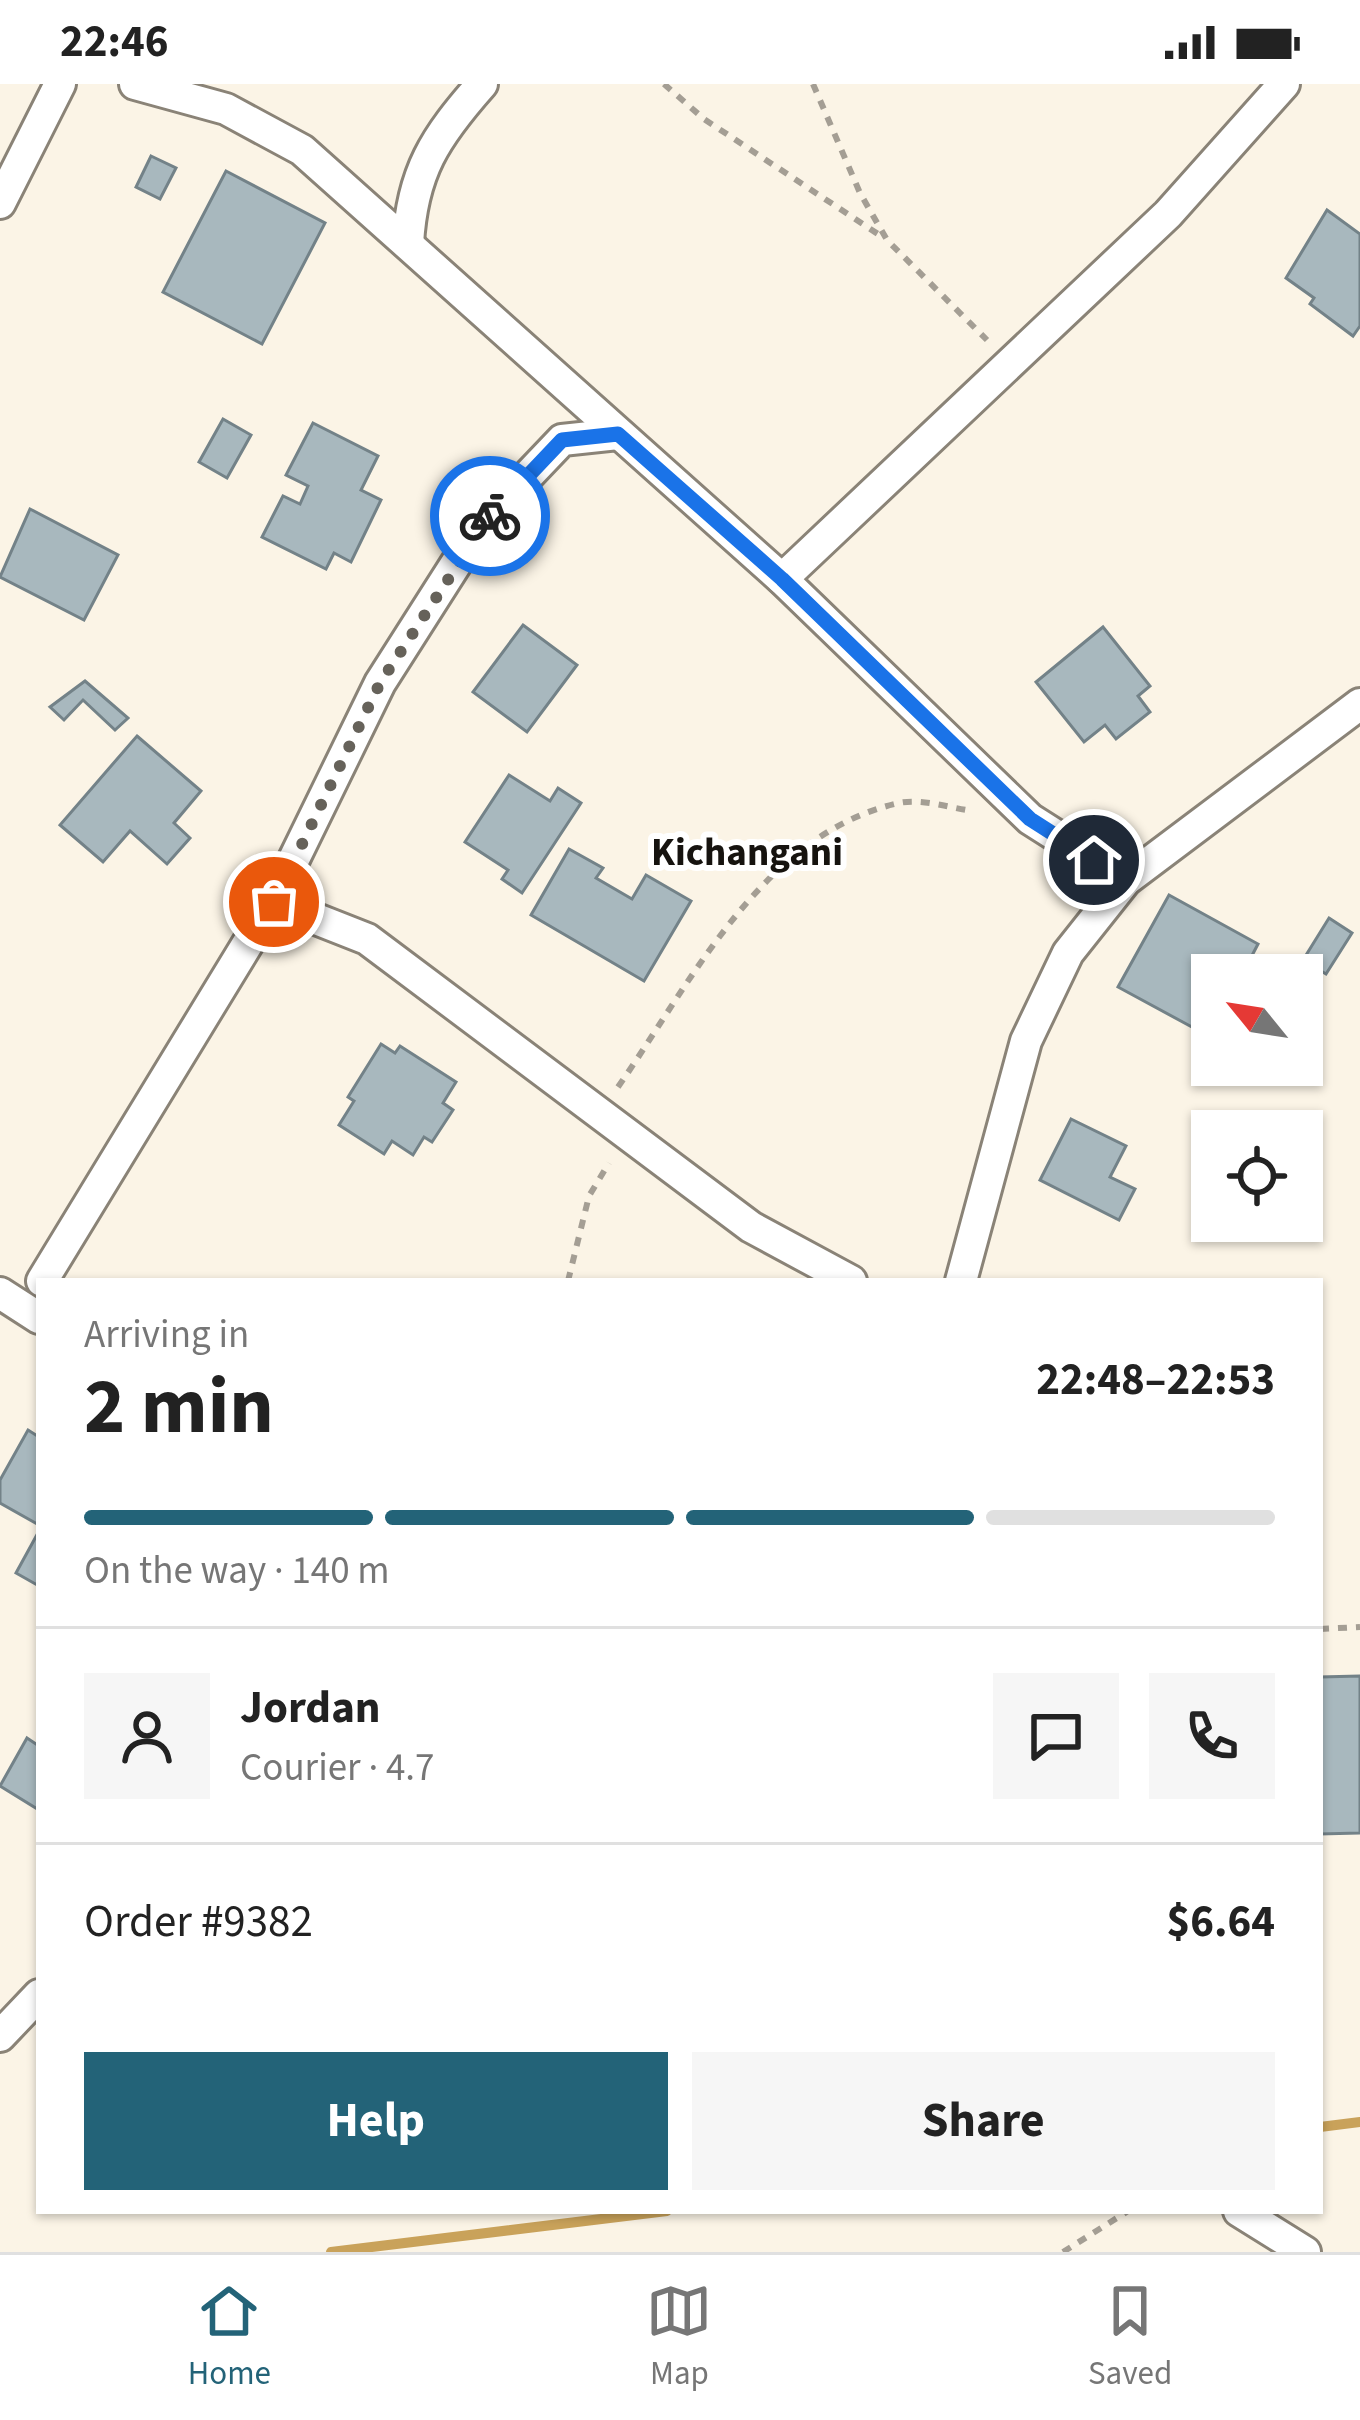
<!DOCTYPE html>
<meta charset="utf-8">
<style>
:root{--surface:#fff;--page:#f6f6f6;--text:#222;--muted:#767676;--line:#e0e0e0;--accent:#236378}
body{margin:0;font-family:"Source Sans 3",sans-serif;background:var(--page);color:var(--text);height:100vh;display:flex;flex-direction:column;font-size:45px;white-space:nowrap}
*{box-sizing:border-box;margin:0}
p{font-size:39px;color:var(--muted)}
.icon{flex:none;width:66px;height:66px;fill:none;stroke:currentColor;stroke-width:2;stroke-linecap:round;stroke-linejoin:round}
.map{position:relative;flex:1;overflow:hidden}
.side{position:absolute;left:36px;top:1194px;width:1287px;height:936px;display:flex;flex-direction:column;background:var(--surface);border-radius:0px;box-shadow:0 3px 9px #0004}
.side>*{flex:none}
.needle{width:78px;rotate:300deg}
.fabs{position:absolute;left:1191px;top:870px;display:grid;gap:24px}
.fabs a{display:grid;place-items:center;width:132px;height:132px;border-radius:0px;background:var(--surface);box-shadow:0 3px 9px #0004;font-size:60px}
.pin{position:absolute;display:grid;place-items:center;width:102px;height:102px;color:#fff;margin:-51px;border:6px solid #fff;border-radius:50%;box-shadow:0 3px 12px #0007}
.courier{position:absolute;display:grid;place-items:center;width:120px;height:120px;margin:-60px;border:9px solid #1a73e8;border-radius:50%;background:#fff;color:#222;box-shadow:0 3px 15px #0007}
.summary em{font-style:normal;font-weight:700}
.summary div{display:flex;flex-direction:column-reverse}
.summary{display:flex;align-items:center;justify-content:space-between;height:204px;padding:0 48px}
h1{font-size:78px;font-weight:700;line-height:90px}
.bar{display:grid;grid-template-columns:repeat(4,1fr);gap:18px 12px;align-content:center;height:144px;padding:0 48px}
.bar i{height:15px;border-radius:9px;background:var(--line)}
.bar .selected{background:var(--accent)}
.bar p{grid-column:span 4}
.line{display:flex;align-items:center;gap:30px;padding:0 48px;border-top:3px solid var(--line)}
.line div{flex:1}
.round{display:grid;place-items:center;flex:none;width:126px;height:126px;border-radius:0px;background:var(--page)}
.primary-button{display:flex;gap:24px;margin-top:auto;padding:24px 48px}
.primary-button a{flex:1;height:138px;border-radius:0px;background:var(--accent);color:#fff;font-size:48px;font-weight:700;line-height:138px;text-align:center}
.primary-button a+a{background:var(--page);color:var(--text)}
.status{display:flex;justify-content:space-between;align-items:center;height:84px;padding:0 60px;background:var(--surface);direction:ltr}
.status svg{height:33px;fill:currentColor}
.menu{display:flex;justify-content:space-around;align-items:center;height:168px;border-top:3px solid var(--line);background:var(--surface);font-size:33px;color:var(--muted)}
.menu a{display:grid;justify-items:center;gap:6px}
.menu .selected{color:var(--accent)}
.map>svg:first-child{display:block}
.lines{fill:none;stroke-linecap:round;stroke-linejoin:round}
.stream{stroke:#c9a25a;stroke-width:10}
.building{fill:#a8b8be;stroke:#738288;stroke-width:3}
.street-casing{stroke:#8a8377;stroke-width:36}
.path{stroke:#a49e94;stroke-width:6;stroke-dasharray:9 9;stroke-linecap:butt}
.street{stroke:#fff;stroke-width:30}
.done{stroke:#66625a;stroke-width:12;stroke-dasharray:0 21.6}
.route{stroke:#1a73e8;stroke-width:15}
.labels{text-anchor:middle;stroke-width:12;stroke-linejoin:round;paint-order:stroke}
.quarter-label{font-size:39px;font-weight:bold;fill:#16130f;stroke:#fff}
</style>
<div class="status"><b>22:46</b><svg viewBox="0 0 49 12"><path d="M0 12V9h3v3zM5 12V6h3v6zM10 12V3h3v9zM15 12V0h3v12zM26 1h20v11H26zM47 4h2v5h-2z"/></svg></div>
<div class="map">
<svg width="1360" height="2168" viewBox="0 0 1360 2168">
<rect width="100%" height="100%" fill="#fbf4e6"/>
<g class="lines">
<g class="stream">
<polyline points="1320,2043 1360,2038"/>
<polyline points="331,2168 667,2127"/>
</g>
</g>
<g class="building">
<polygon points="151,72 176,84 160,115 136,103"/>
<polygon points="226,87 325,139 262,260 163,208"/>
<polygon points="1327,126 1360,150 1360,242 1353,252 1310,220 1314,214 1286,194"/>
<polygon points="223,335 251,351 227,394 199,378"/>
<polygon points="313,339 378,372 361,406 381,416 351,478 334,469 326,485 262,453 283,412 300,420 308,402 286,391"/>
<polygon points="30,425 118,471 84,536 0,493"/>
<polygon points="523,541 577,581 527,648 473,608"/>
<polygon points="1103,543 1150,602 1138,612 1150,628 1116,655 1105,641 1084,658 1036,598"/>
<polygon points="85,597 128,634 115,646 83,616 64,636 50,623"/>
<polygon points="137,652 201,707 174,739 190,754 167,780 130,747 103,778 60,741"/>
<polygon points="509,691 550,717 558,704 581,719 522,809 502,795 508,786 465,758"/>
<polygon points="569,765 603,784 596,794 632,815 646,791 691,817 644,897 531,831"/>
<polygon points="1169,811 1258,860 1246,883 1261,891 1212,891 1212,943 1207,941 1203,949 1118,903"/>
<polygon points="1329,834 1352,849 1326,890 1303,876"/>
<polygon points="381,960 395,969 400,962 456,998 443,1019 453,1026 432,1058 424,1053 413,1071 392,1057 384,1070 339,1041 354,1017 348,1013"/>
<polygon points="1071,1035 1126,1062 1110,1093 1135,1105 1119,1136 1040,1096"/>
<polygon points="28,1346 39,1353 39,1441 0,1419 0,1396"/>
<polygon points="39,1447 39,1502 16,1489"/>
<polygon points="1360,1592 1360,1749 1320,1750 1320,1593"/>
<polygon points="27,1654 39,1662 39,1726 0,1702"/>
</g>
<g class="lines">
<defs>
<g id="street">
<polyline points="135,0 226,25 302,66 782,495 1030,735 1126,796"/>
<polyline points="0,119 60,0"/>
<path d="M408 160C412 88 435 53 482 0"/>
<polyline points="782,495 1168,130 1284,0"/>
<polyline points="273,818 367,855 751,1143 851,1197"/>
<polyline points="42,1197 273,818 380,599 480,442 562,356 618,350"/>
<polyline points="961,1197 1026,957 1068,869 1126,796 1360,620"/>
<polyline points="0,1209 39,1234"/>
<polyline points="0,1952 39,1911"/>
<polyline points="1239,2127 1305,2168"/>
</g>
</defs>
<use href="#street" class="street-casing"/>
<g class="path">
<polyline points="664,0 704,35 884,154"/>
<polyline points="813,0 860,109 887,156 987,256"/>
<path d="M618 1003C692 897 763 749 899 719 923 714 949 724 973 727"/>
<polyline points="568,1197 589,1112 609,1079"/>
<polyline points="1320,1545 1360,1543"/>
<polyline points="1063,2168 1128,2127"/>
</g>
<use href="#street" class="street"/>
</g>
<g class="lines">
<polyline class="done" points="274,818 380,599 490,432"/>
<polyline class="route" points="490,432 562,356 618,350 782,495 1030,735 1094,776"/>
</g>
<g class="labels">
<g class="quarter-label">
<text x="747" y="781">Kichangani</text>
</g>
</g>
</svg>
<div class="fabs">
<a><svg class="needle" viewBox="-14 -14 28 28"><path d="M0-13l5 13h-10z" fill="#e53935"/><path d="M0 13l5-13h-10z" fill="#767676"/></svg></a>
<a><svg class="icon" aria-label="locate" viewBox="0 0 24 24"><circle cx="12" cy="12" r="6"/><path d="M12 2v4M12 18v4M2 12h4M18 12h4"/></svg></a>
</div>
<div class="pin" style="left:274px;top:818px;background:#ea580c"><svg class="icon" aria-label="bag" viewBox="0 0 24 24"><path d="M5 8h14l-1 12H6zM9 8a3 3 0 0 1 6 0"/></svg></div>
<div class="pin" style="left:1094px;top:776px;background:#1f2937"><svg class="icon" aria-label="home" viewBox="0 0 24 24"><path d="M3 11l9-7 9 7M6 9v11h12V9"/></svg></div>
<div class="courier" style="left:490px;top:432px"><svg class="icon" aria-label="bike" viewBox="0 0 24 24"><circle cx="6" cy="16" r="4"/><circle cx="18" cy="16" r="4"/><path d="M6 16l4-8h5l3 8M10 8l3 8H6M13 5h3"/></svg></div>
<section class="side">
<div class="summary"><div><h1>2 min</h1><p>Arriving in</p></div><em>22:48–22:53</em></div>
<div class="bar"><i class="selected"></i><i class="selected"></i><i class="selected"></i><i></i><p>On the way · 140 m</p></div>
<div class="line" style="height:216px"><a class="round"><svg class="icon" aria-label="person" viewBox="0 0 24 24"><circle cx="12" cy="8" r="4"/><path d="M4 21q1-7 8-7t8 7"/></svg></a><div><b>Jordan</b><p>Courier · 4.7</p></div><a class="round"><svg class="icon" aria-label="chat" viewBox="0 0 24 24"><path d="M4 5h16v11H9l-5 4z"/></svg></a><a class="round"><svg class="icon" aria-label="phone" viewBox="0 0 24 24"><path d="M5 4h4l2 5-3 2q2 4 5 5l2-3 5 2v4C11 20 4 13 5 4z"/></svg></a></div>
<div class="line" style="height:156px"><div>Order #9382</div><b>$6.64</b></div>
<div class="primary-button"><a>Help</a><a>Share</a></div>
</section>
</div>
<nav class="menu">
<a class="selected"><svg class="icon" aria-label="home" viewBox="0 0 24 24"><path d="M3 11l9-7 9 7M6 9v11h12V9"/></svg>Home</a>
<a><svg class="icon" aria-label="map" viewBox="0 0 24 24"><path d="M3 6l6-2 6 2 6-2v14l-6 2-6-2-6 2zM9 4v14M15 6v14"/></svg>Map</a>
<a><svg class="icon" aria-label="saved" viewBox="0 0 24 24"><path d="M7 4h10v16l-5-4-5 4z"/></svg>Saved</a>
</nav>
